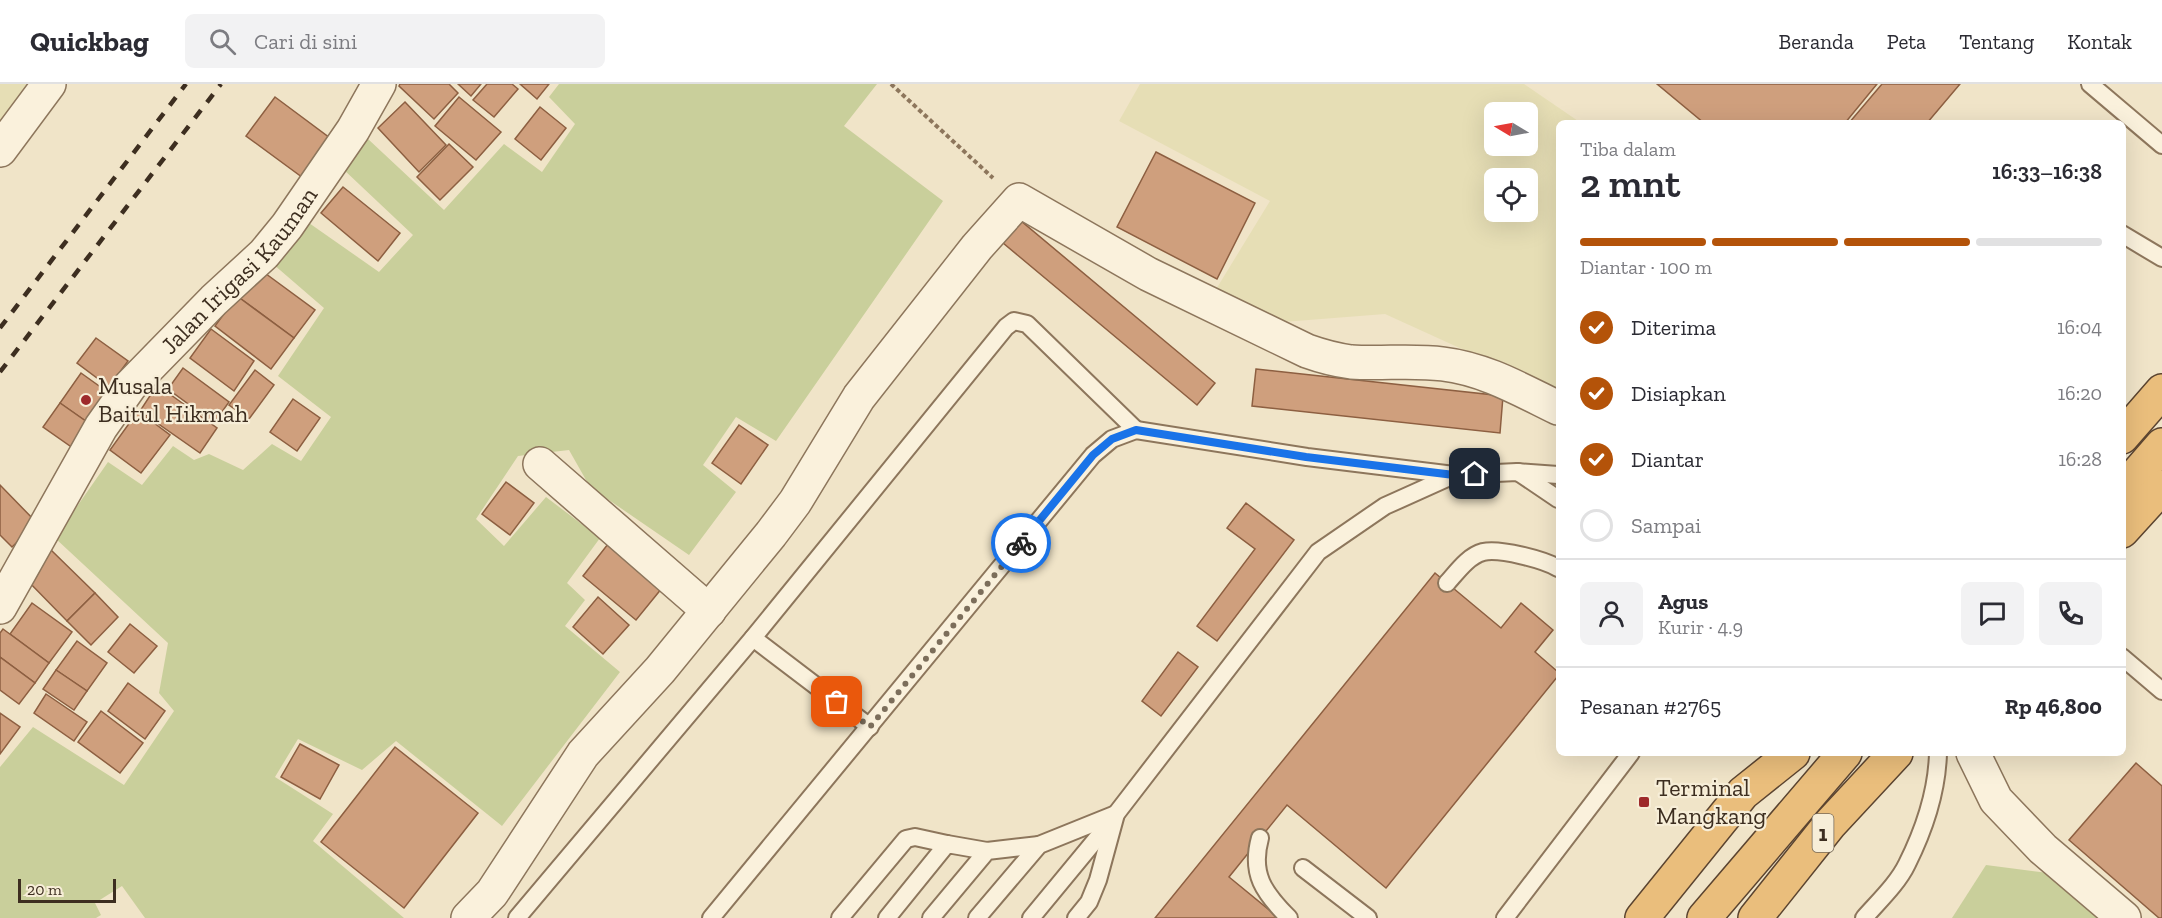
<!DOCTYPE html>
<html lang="id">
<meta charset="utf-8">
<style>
:root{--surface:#fff;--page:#f2f2f3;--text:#2b2b33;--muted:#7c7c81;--line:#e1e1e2;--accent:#b45309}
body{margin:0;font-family:"Zilla Slab",serif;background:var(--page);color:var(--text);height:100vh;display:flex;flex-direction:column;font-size:22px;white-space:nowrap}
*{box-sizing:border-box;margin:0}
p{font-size:20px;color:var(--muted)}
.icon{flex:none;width:33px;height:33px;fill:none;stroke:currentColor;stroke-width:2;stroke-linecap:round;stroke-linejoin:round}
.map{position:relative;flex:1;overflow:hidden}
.side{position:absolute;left:1556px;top:36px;width:570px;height:636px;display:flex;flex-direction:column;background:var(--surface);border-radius:9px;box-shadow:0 6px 24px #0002}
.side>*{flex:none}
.needle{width:39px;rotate:280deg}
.controls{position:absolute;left:1484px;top:18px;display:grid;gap:12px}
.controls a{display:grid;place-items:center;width:54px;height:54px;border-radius:9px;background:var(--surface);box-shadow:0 6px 24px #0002;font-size:30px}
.scale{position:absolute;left:18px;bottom:15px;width:98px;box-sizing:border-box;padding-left:6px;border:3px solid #3d2e20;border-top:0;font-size:16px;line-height:21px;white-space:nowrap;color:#3d2e20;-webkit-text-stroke:4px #f7eed8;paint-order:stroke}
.pin{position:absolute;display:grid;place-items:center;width:51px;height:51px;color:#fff;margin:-26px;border-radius:12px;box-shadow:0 3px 9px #0006}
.courier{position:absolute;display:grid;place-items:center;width:60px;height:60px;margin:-30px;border:4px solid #1a73e8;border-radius:50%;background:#fff;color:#222;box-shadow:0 2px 8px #0007}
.head em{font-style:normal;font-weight:600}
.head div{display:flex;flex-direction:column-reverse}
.head{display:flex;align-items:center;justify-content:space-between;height:102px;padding:0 24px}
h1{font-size:39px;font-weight:600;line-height:45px}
.bar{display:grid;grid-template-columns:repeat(4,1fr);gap:9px 6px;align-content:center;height:72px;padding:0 24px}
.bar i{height:8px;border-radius:4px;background:var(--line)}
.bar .active{background:var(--accent)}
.bar p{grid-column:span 4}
.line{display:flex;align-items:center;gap:15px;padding:0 24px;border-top:2px solid var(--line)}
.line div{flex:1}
.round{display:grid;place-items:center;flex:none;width:63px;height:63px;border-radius:9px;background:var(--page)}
ol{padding:0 24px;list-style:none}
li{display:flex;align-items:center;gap:18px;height:66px}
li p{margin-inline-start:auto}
li .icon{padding:6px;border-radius:50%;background:var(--accent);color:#fff;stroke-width:4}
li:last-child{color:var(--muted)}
li i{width:33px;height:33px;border:3px solid var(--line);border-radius:50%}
header{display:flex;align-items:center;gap:36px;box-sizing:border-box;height:84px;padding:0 30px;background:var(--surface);border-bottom:2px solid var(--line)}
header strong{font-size:28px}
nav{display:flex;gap:33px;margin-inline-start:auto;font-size:21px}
.search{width:420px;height:54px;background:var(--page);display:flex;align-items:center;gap:15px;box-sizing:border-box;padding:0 21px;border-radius:9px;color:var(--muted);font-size:22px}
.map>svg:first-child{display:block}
.farmland{fill:#e6deb5;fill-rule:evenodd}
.green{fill:#c9cf9b}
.building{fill:#cf9f7d;stroke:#8d5f41;stroke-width:1.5}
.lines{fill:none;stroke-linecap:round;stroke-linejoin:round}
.service-casing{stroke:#8d765c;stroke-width:20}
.minor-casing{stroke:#8d765c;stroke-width:36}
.trunk-casing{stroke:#5b4430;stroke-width:36}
.path{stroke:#8d765c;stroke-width:4;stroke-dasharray:4.5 3;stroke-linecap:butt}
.service{stroke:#faf1dc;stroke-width:16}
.minor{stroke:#faf1dc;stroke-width:33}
.trunk{stroke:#eabe7c;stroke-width:33}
.rail{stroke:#3d2e20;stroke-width:4.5;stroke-dasharray:10 10;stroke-linecap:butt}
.done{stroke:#7c6e5b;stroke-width:6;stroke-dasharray:0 10.8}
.route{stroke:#1a73e8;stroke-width:8}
.poi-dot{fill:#9e2a2b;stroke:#f7eed8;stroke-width:2}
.labels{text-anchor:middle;stroke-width:4.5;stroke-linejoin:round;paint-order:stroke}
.shield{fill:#f7eed8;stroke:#756857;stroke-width:1.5}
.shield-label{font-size:22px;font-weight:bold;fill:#3d2e20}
.street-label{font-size:24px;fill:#3d2e20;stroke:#f7eed8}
.poi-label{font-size:24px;fill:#3d2e20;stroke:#f7eed8;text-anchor:start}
</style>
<header>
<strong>Quickbag</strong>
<div class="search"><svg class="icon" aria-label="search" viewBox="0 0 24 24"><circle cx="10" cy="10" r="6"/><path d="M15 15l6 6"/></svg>Cari di sini</div>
<nav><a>Beranda</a><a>Peta</a><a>Tentang</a><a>Kontak</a></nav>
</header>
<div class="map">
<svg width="2162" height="834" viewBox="0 0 2162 834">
<rect width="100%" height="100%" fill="#f0e4c8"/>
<g class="farmland">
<polygon points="0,0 32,0 0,44"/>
<path d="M1140 0H1524L1581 39H1558V317L1508 286 1385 230 1283 238 1215 207 1270 117 1119 37ZM1494 28H1527V62H1494ZM1494 94H1527V128H1494Z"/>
</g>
<g class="green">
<polygon points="559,0 877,0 844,42 943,117 776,357 736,333 703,381 736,408 689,471 590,403 569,366 518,372 476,435 504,462 546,413 600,454 567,499 585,516 565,542 620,588 502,742 396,657 362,686 298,655 275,693 333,730 313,757 404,834 145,834 122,802 95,819 101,831 96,834 0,834 0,683 33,643 124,701 174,627 159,609 168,559 55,454 108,378 142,401 173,362 194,376 209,370 243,386 272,360 301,377 331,333 278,292 324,224 273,180 309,139 379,188 413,151 343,85 368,55 444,126 504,60 542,88 575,40 549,13"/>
<polygon points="1986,781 2056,790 2105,834 1952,834"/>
</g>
<g class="building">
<polygon points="400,0 449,0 458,9 434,35 399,2"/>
<polygon points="458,0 481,0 471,12"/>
<polygon points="487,0 512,0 518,5 494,33 473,16"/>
<polygon points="520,0 549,0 537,15"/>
<polygon points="1657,0 1877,0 1845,39 1704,39"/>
<polygon points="1882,0 1960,0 1927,39 1849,39"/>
<polygon points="275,13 338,60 310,99 246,52"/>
<polygon points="459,13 501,48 476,76 435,42"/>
<polygon points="405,18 446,61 419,88 378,44"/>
<polygon points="540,23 566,44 541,76 515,55"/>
<polygon points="449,60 473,83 440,116 417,93"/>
<polygon points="1156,68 1255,119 1217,195 1117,143"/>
<polygon points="343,103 400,149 378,177 321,129"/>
<polygon points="1015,132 1215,299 1197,321 997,154"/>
<polygon points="258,184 315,226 294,254 237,212"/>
<polygon points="237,212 294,254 271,285 215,242"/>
<polygon points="211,245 254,277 234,307 190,274"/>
<polygon points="96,254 128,277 109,303 77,279"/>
<polygon points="183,284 229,318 214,339 168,305"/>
<polygon points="1256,285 1503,312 1500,349 1252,322"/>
<polygon points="255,286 274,301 249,335 229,321"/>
<polygon points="81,289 113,312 97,345 60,319"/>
<polygon points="157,301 217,344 200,369 140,327"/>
<polygon points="293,315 320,334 297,367 270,348"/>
<polygon points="60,319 97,345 80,369 43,343"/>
<polygon points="138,327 170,351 141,389 110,366"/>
<polygon points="739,341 768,361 741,400 712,379"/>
<polygon points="506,398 534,419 510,451 482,430"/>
<polygon points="0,401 37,439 12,463 0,451"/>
<polygon points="1246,419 1294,456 1217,557 1197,542 1255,465 1227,444"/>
<polygon points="608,460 662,504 636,536 583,492"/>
<polygon points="51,466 95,509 67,537 24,493"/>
<polygon points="1435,489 1501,544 1521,519 1553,546 1535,568 1558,588 1558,592 1386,804 1287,721 1229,793 1279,834 1155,834"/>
<polygon points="95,509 118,533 91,561 67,537"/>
<polygon points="598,513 629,541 603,570 573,543"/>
<polygon points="32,519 72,548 49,579 10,550"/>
<polygon points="130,540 157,562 134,589 108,568"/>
<polygon points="3,545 49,579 35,599 0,573 0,549"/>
<polygon points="77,557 107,579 87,607 56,586"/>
<polygon points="1178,568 1198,583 1161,632 1142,617"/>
<polygon points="0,573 35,599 19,620 0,606"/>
<polygon points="56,586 87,607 74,626 43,605"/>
<polygon points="128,599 165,627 145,655 108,627"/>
<polygon points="46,610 87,638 74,657 34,629"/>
<polygon points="101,627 143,659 120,689 78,658"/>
<polygon points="0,629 20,643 0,670"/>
<polygon points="300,660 339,681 320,715 281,693"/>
<polygon points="395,663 478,729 404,824 321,758"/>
<polygon points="2136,679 2162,702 2162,834 2159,834 2069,756"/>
</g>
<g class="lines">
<defs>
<g id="service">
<polyline points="2090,0 2162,61"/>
<polyline points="2122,150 2162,174"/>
<polyline points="1518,388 1558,415"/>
<path d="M1447 499C1457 488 1468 472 1483 468 1500 464 1544 476 1558 484"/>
<polyline points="753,554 870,643"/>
<polyline points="2122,573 2162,607"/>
<path d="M1260 754C1250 790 1264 809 1289 834"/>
<polyline points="1303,784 1368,834"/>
<polyline points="517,834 753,554 1006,243 1014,237 1027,240 1136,346"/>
<polyline points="711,834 1093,371 1112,355 1136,346 1307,373 1454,391"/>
<polyline points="840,834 906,755 915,753 947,760"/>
<polyline points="887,834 947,760 987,767"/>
<polyline points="931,834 987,767 1039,761"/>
<polyline points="977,834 1039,761 1116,730"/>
<polyline points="1031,834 1112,736"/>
<polyline points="1076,834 1089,818 1098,796 1116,730 1318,468 1385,422 1454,391 1517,388 1558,391"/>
<polyline points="1505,834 1631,669"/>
<path d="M1864 834C1879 817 1898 799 1907 780 1924 746 1937 707 1938 669"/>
</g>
<g id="minor">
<polyline points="0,66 49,0"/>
<polyline points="540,380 709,527"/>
<path id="s1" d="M0 523 101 343 130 302 214 216 264 170 287 142 353 46 379 0"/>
<polyline points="1973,669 1996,716 2043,765 2124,834"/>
<path d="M468 834 492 809 583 670 660 586 771 450 795 418 859 313 977 163 1019 116 1148 190 1307 267C1321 272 1336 276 1351 278 1382 280 1413 276 1443 280 1485 285 1521 306 1558 324"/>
</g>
<g id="trunk">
<polyline points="2122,353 2162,307"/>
<polyline points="2122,407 2162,361"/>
<polyline points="2122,447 2162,403"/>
<polyline points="1642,834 1743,709 1793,669"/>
<polyline points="1704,834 1845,669"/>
<polyline points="1755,834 1830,740 1896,669"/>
</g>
</defs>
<use href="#service" class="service-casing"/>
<use href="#minor" class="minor-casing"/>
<use href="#trunk" class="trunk-casing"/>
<polyline class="path" points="891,0 993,94"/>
<use href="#service" class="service"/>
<use href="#minor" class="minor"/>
<use href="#trunk" class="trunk"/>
<g class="rail">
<polyline points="0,244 186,0"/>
<polyline points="0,288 221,0"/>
</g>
</g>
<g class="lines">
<polyline class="done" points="837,618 870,643 1021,459"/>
<polyline class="route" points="1021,459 1093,371 1112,355 1136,346 1306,373 1454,391 1475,390"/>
</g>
<g class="poi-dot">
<circle cx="86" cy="316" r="6"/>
<rect x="1638" y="712" width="12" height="12" rx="3"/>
</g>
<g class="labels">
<rect class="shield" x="1812.5" y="730" width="21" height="38" rx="4.5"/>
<g class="shield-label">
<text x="1823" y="757">1</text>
</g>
<g class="street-label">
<text dy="8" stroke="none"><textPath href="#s1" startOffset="416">Jalan Irigasi Kauman</textPath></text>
</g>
<g class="poi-label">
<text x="98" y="310">Musala<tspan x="98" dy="28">Baitul Hikmah</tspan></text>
<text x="1656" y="712">Terminal<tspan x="1656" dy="28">Mangkang</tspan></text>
</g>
</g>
</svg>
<div class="controls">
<a><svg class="needle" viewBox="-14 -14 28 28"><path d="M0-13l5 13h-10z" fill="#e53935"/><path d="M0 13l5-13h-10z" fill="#7c7c81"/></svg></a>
<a><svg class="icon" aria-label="locate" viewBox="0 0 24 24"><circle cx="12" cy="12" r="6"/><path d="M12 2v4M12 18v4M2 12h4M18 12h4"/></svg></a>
</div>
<div class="scale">20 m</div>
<div class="pin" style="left:837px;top:618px;background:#ea580c"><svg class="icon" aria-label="bag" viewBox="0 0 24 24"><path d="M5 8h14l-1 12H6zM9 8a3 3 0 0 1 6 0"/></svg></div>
<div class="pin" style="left:1475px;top:390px;background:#1f2937"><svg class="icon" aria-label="home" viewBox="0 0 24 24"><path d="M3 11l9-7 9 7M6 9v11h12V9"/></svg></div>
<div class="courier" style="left:1021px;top:459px"><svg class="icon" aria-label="bike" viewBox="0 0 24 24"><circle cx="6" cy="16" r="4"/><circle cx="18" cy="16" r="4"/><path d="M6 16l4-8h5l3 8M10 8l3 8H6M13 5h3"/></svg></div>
<section class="side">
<div class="head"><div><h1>2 mnt</h1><p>Tiba dalam</p></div><em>16:33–16:38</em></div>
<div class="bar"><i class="active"></i><i class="active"></i><i class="active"></i><i></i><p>Diantar · 100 m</p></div>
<ol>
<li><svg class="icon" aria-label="check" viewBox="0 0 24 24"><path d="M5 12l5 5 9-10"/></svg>Diterima<p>16:04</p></li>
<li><svg class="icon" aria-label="check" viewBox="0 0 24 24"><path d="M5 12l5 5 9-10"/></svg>Disiapkan<p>16:20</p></li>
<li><svg class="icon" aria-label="check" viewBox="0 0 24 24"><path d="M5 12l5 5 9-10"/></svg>Diantar<p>16:28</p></li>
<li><i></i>Sampai</li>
</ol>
<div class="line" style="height:108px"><a class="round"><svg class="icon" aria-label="person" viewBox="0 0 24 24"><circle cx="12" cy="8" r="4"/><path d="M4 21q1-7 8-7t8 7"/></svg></a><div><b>Agus</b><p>Kurir · 4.9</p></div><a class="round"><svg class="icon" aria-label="chat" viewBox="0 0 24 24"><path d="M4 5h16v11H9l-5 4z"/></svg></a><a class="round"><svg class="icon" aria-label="phone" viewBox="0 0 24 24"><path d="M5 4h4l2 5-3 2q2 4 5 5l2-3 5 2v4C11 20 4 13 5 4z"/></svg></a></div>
<div class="line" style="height:78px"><div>Pesanan #2765</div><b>Rp 46,800</b></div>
</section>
</div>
